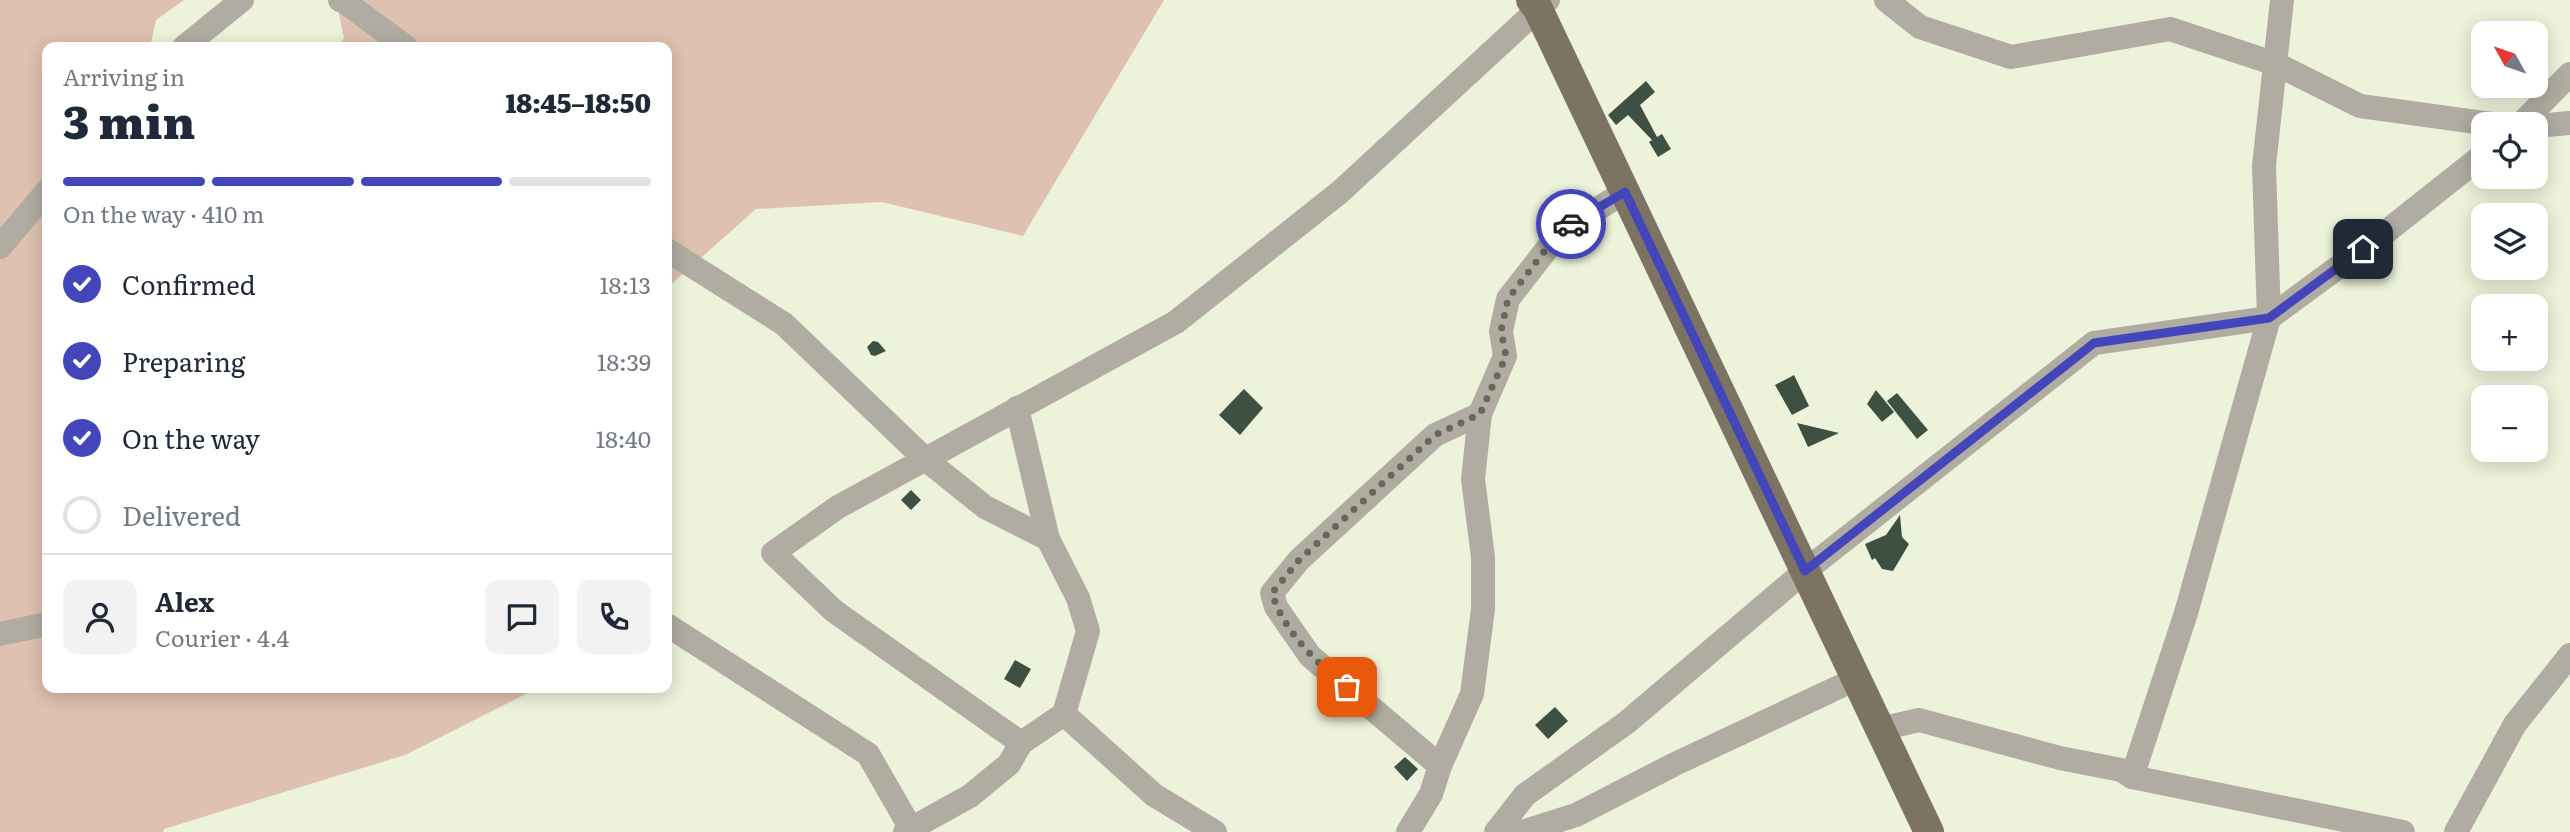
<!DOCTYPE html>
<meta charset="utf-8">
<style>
:root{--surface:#fff;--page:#f2f2f3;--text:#1f2937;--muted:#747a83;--line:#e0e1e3;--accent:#4346bb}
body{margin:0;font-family:Literata,serif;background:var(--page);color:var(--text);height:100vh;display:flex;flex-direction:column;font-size:26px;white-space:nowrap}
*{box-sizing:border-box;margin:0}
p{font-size:23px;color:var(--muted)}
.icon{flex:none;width:38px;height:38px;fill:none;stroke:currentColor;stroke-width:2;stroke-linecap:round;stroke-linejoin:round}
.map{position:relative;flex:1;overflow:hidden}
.panel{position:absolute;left:42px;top:42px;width:630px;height:651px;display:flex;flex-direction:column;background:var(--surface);border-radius:14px;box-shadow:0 4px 18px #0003}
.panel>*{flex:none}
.needle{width:46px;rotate:310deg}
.fabs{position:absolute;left:2471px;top:21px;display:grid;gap:14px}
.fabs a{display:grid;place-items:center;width:77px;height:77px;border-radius:14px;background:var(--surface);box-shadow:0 4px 18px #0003;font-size:35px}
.pin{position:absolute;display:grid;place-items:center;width:60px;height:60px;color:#fff;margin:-30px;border-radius:14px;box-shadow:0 4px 10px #0006}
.courier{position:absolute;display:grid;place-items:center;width:70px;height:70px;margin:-35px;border:5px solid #4346bb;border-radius:50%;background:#fff;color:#222;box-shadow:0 2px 9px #0007}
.overview em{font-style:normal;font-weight:800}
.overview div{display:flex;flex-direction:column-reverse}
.overview{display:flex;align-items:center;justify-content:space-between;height:119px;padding:0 21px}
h1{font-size:46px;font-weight:800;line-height:52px}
.bar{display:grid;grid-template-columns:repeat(4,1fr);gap:10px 7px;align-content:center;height:84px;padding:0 21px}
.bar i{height:9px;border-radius:5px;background:var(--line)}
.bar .current{background:var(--accent)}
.bar p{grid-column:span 4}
.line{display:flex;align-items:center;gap:18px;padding:0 21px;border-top:2px solid var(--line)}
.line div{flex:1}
.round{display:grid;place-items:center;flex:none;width:74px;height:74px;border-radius:14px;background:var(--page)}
ol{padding:0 21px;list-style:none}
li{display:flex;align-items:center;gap:21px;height:77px}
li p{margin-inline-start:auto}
li .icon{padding:7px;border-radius:50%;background:var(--accent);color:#fff;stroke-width:4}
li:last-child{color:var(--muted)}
li i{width:38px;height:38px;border:4px solid var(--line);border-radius:50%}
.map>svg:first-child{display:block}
.green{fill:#dec1b0}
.building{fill:#3e5041}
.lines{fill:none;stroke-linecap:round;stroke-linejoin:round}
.minor{stroke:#b1aca2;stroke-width:24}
.major{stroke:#7c7362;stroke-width:30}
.done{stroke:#65695a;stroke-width:7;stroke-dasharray:0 12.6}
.route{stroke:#4346bb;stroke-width:9}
</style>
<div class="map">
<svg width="2570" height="832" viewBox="0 0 2570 832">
<rect width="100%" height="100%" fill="#edf3da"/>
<g class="green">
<polygon points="0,0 184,0 156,20 150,47 47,47 47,688 538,688 405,755 164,829 163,832 0,832"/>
<polygon points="336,0 1164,0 1023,236 882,202 756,209 667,288 667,47 338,47 344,38"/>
</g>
<g class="building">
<polygon points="1646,81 1655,92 1640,105 1657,137 1662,134 1671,149 1658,157 1649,142 1652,140 1628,115 1616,125 1608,115"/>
<polygon points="873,341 878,342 886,351 875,356 871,355 867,347"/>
<polygon points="1794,375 1809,406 1792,415 1775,385"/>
<polygon points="1244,389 1263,408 1240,435 1219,415"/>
<polygon points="1876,390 1894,412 1882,422 1867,404"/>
<polygon points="1897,393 1928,430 1917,439 1887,401"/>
<polygon points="1797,423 1839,433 1808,447"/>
<polygon points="911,490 921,500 911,510 901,500"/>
<polygon points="1900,515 1902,537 1909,544 1893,571 1882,569 1875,558 1872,560 1865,544 1886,535"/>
<polygon points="1015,660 1031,669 1020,688 1004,679"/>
<polygon points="1555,707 1568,721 1548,739 1535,725"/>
<polygon points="1405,757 1418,769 1407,781 1394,767"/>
</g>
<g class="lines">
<g class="minor">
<polyline points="340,0 345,2 406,47"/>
<polyline points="1886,0 1920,27 2011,57 2170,29 2276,64 2360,106 2491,124"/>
<polyline points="184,47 242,0"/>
<polyline points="2521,124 2570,74"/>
<polyline points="2536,126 2570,123"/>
<polyline points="0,247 47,191"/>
<polyline points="667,250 784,324 925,459 985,507 1048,539"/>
<polyline points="667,625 868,754 910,827"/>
<polyline points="0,634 47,624"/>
<polyline points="1064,714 1154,795 1215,832"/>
<polyline points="1880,729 1919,720 2060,758 2121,770 2132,777 2403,832"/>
<polyline points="1021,743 834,611 773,553 838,507 1176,322 1340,192 1548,0"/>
<polyline points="1440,766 1310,656 1276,607 1272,593 1299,560 1435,435 1480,414"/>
<polyline points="2132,777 2186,613 2269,318 2264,166 2282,0"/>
<polyline points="905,832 970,796 1009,764 1021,743 1064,714 1088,631 1078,598 1048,539 1017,408"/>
<polyline points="1408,832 1431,794 1440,766 1472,694 1483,609 1483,557 1473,479 1480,414 1505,356 1501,331 1508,299 1561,231 1625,192"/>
<polyline points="1496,832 1525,795 1626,723 1805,571 2094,343 2269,318 2382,235 2483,155"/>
<polyline points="1522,832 1576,815 1675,764 1856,679"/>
<polyline points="2456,832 2515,724 2570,655"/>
</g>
<polyline class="major" points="1531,0 1538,9 1929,832"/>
</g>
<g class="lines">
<path class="done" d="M1347 687C1316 662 1284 632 1272 593L1299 560 1435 435 1480 414 1506 356 1501 331 1508 299 1560 231 1571 224"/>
<polyline class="route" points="1571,224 1625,192 1805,571 2094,343 2269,318 2363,249"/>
</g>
</svg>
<div class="fabs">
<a><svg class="needle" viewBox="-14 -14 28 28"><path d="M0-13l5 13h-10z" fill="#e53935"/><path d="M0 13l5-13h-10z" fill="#747a83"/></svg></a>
<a><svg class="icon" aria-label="locate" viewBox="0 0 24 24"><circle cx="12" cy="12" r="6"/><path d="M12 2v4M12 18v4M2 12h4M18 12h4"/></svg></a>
<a><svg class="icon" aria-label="layers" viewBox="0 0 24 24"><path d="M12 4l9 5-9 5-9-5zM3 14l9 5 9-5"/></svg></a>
<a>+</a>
<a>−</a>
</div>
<div class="pin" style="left:1347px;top:687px;background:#ea580c"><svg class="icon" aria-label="bag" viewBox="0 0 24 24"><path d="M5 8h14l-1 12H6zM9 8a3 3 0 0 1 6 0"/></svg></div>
<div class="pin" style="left:2363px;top:249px;background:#1f2937"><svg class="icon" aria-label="home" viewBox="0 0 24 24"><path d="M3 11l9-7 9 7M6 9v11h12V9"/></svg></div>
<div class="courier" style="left:1571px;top:224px"><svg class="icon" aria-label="car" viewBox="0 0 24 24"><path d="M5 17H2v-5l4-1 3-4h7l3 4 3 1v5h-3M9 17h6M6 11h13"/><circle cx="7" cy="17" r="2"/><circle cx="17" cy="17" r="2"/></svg></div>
<section class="panel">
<div class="overview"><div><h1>3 min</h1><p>Arriving in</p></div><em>18:45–18:50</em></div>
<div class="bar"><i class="current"></i><i class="current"></i><i class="current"></i><i></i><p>On the way · 410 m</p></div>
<ol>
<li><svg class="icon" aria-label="check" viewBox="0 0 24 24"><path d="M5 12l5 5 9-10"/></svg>Confirmed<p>18:13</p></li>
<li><svg class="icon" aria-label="check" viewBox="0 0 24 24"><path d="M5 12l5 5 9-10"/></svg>Preparing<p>18:39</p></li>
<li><svg class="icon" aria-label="check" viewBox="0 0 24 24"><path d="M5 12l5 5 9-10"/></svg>On the way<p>18:40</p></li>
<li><i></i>Delivered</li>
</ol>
<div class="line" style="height:126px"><a class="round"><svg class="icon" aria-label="person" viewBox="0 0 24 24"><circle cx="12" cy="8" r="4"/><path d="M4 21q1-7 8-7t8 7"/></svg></a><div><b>Alex</b><p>Courier · 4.4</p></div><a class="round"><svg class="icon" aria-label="chat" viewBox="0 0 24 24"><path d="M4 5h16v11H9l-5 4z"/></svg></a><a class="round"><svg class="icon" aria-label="phone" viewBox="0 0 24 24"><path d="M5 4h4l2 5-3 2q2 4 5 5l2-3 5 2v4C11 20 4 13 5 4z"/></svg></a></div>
</section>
</div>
